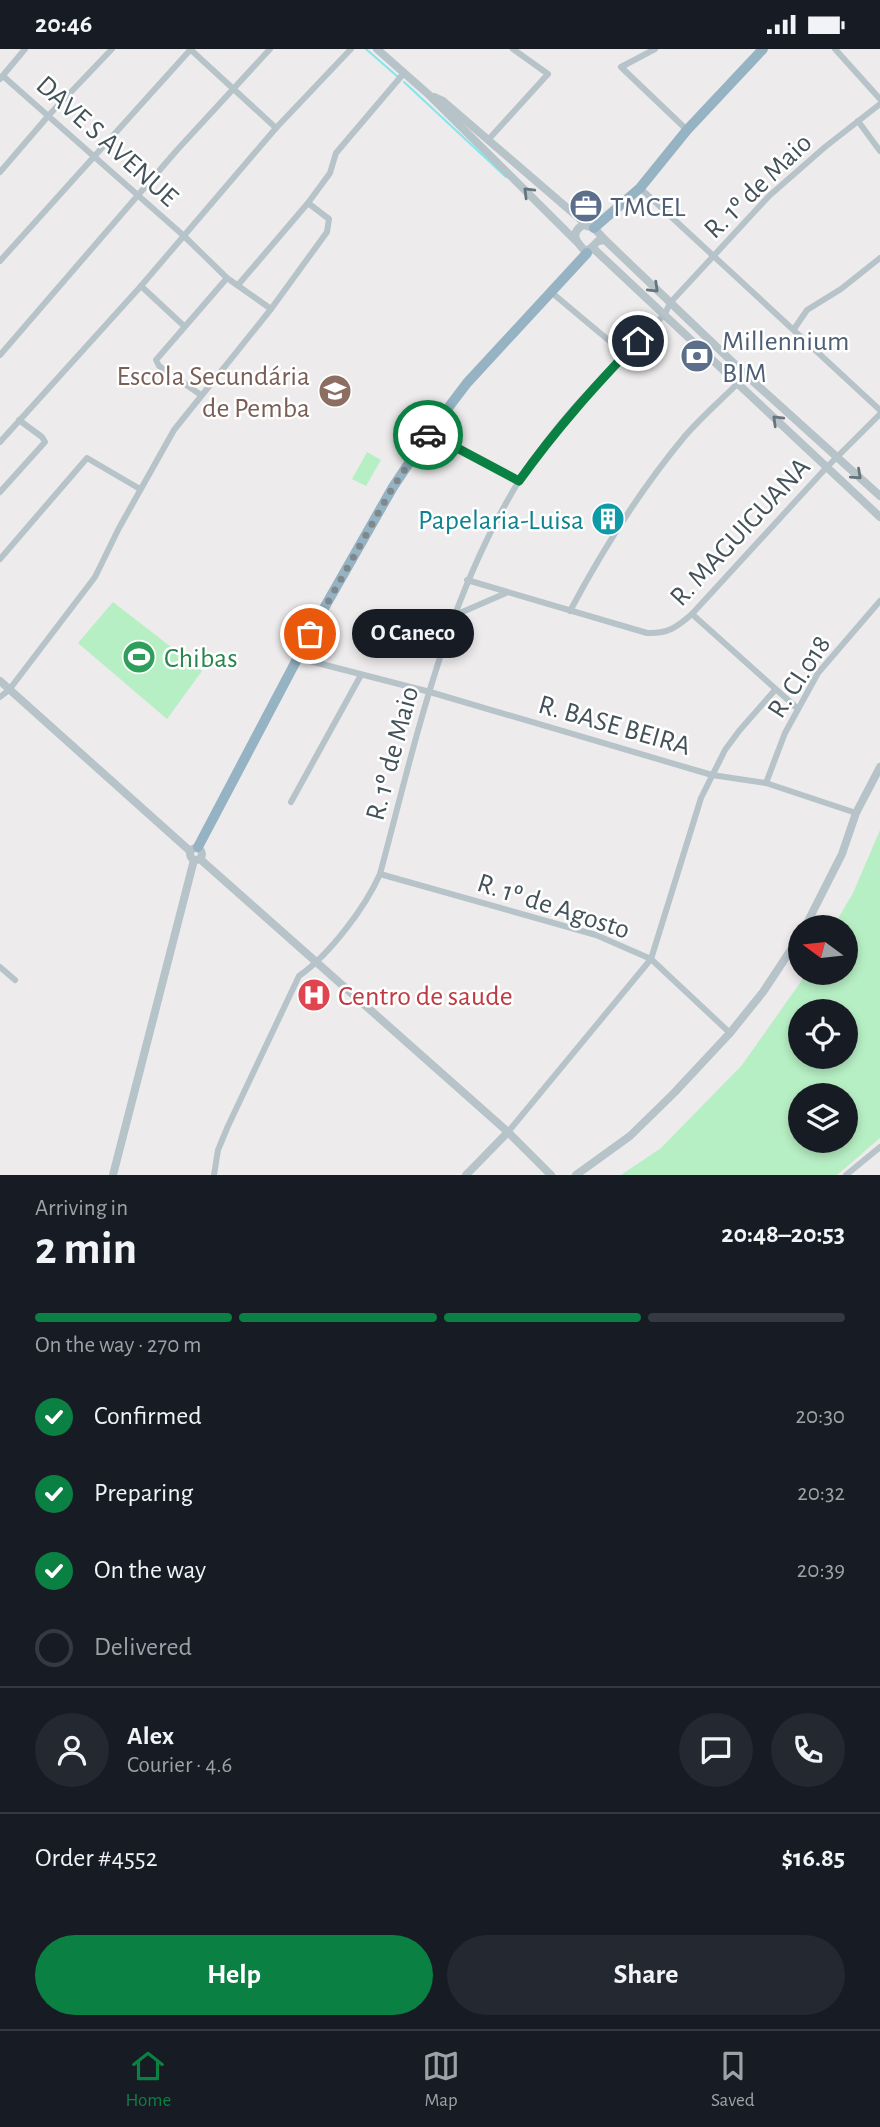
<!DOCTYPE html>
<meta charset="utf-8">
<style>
:root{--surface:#171b24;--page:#242831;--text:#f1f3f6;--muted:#9ea1a6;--line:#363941;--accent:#0b8043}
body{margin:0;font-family:"Alegreya Sans",sans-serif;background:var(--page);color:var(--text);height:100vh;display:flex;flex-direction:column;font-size:26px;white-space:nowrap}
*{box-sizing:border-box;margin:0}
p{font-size:23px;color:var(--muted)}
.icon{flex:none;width:38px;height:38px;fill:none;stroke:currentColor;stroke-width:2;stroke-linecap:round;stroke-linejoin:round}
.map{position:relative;height:1126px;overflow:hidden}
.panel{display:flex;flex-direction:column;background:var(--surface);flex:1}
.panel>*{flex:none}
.needle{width:46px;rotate:285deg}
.controls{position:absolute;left:788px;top:866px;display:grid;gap:14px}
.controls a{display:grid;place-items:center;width:70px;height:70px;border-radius:50%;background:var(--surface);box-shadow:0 4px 10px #0003;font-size:35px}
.pin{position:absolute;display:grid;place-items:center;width:60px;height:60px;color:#fff;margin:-30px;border:4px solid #fff;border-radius:50%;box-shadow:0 2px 7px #0007}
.courier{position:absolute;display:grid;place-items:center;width:70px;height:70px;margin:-35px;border:5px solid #0b8043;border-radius:50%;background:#fff;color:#222;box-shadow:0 2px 9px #0007}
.bubble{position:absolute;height:49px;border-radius:24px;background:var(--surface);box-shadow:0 4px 10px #0003;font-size:23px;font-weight:700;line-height:49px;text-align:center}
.summary em{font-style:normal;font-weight:700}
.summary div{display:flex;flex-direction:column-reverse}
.summary{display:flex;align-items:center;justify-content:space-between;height:119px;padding:0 35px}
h1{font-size:46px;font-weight:700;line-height:52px}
.bar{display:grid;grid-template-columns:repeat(4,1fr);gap:10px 7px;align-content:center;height:84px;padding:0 35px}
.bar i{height:9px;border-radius:5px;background:var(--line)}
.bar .selected{background:var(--accent)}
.bar p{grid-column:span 4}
.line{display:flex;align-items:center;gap:18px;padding:0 35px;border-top:2px solid var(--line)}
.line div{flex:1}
.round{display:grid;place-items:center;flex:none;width:74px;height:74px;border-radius:37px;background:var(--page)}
ol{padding:0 35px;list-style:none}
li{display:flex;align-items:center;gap:21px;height:77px}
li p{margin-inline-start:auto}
li .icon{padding:7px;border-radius:50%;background:var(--accent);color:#fff;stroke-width:4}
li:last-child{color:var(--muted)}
li i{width:38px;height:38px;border:4px solid var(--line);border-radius:50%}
.action{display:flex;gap:14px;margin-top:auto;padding:14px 35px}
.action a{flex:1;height:80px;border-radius:42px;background:var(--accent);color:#fff;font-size:28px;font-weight:700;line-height:80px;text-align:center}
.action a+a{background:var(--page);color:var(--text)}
.status{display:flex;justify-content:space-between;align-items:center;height:49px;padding:0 35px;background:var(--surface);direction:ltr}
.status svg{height:19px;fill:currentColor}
.tab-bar{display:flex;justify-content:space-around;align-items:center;height:98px;border-top:2px solid var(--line);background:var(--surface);font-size:19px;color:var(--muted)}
.tab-bar a{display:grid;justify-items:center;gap:4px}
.tab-bar .selected{color:var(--accent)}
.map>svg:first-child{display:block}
.green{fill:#b7efc4;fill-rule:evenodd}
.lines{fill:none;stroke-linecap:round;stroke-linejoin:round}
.stream{stroke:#82e6ed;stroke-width:2}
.minor{stroke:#b6c3c9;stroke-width:6}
.tertiary{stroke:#b6c3c9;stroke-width:8}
.trunk{stroke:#96b3c4;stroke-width:10}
.oneway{stroke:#66747b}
.done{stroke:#7f888c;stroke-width:7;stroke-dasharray:0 12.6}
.route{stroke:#0b8043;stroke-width:9}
.labels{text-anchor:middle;stroke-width:5;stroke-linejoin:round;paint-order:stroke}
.street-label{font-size:28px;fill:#435259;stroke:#fff}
.service-label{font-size:28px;fill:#4e5e75;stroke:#fff;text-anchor:start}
.education-label{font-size:28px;fill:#785e54;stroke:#fff;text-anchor:end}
.culture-label{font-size:28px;fill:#0d838f;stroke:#fff;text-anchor:end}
.leisure-label{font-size:28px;fill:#27864d;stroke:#fff;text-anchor:start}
.health-label{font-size:28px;fill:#be3a42;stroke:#fff;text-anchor:start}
</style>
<div class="status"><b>20:46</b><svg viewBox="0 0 49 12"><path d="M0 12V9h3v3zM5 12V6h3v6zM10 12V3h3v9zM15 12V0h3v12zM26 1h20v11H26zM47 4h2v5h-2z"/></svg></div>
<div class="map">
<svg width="880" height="1126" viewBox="0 0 880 1126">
<rect width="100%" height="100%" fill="#eeebec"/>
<g class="green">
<polygon points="367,403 381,411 366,437 352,430"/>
<polygon points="113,553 202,622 167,670 78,594"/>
<path d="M880 781V1089L837 1126H621L661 1099 742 1016 807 924H845V878H833L853 844ZM845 962V1008H800V962ZM845 1046V1092H800V1046Z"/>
</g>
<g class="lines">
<g class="stream">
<polyline points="366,0 398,28"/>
<polyline points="404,33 506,128"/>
</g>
<g class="minor">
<polyline points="190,0 276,79"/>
<polyline points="655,0 621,18 687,81"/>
<polyline points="835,0 880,50"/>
<polyline points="3,27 184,187 227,229 271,260"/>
<polyline points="0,30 25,0"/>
<polyline points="858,72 880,102"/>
<polyline points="488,91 548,25 513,0"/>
<polyline points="0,123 49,66 112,0"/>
<polyline points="640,139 880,361"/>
<polyline points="0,212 191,0"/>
<polyline points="238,236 308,154 330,124 336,104 404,24"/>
<polyline points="141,237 184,277"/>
<polyline points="551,243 625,305"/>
<polyline points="794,280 807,261 841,240 880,209"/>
<polyline points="0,306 177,101 270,0"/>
<polyline points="201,346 159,317 156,311 227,229"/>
<polyline points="429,384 519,432"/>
<polyline points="0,393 141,237 276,79 351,0"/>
<polyline points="0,443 45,393 42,388 19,371"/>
<polyline points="0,510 87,409 140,440"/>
<path d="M467 531 647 584C668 585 677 578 692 565L826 419 880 365"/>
<path d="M570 562C603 500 640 441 685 387 704 365 726 347 746 326"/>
<polyline points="692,565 797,659"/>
<polyline points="453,567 506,544"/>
<polyline points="298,609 430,643 712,726 766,734 856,764"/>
<polyline points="0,648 9,641 95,528 119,479 174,381 271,260 327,183 329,170 308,154"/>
<polyline points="766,734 785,684 818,624 880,552"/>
<polyline points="291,753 361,626"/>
<polyline points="380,825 596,886 651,910 730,984"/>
<polyline points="0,918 15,931"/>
<polyline points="508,1083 651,910 701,749 725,701 739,682 775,641"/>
<path d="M214 1126 218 1101 228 1077 299 927C329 906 365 859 380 825 416 691 445 552 519 432 558 369 613 317 665 265L670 254 769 147 825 98 880 55"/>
<polyline points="846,1126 880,1098"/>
</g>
<g class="tertiary">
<polyline points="377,0 428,45 576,192"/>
<polyline points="434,48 443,52 587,176"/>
<path d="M583 176 594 179 605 191 598 192 592 198 595 201 589 200 587 204C578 195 568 185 583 176Z"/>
<polyline points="605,191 746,326 880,447"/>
<polyline points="595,201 880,468"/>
<polyline points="0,632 190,802"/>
<circle cx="196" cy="805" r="6"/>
<polyline points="200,810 508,1083 551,1126"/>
<polyline points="805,878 842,805 856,764 880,718"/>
<polyline points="113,1126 194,811"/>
<polyline points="466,1126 508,1083"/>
<polyline points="576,1126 630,1087 674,1044 730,984 763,943 800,887"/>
</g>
<g class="trunk">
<polyline points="594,179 640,139 687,81 763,0"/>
<polyline points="198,798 323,561 393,438 429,384 467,334 587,204"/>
</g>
</g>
<defs><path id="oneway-chevron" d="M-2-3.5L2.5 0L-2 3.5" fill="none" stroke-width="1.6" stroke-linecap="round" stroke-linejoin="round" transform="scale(1.75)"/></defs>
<g class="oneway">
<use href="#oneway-chevron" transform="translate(528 143) rotate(-135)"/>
<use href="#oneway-chevron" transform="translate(654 239) rotate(44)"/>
<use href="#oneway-chevron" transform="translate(777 371) rotate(-136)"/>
<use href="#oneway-chevron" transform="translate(857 426) rotate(42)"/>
</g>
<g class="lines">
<polyline class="done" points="310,585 393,438 428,386"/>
<path class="route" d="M428 386 429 384 519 432C556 380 594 338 638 292"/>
</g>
<defs>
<symbol id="office-disc" viewBox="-11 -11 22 22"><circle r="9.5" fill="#5c6f8a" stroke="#fff"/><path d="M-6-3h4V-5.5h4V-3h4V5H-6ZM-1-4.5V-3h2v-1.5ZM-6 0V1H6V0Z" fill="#fff"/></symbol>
<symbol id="bank-disc" viewBox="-11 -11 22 22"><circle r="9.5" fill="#5c6f8a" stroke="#fff"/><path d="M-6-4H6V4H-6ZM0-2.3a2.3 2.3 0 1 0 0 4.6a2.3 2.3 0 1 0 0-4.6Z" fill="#fff"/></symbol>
<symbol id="school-disc" viewBox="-11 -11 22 22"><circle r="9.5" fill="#8d6e63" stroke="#fff"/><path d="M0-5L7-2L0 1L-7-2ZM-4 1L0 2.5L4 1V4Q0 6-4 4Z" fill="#fff"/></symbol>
<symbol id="building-disc" viewBox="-11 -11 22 22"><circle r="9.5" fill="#0f9aa8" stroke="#fff"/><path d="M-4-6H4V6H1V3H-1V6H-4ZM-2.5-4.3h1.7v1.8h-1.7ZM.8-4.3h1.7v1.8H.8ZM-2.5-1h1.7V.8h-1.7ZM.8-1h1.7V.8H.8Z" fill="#fff"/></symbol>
<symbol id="stadium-disc" viewBox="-11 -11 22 22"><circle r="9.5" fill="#2e9e5b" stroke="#fff"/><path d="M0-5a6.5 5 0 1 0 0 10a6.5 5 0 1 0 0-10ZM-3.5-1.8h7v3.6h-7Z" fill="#fff"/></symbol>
<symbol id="hospital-disc" viewBox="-11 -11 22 22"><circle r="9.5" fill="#e0444e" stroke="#fff"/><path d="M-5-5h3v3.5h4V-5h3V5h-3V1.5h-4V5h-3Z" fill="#fff"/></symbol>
</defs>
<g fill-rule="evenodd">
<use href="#office-disc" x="567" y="138" width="38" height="38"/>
<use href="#bank-disc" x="678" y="288" width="38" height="38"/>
<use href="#school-disc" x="316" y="323" width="38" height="38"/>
<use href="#building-disc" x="589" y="451" width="38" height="38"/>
<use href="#stadium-disc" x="120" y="589" width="38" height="38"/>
<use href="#hospital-disc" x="295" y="927" width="38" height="38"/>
</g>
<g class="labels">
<g class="street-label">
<text transform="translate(108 91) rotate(42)" y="10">DAVE S AVENUE</text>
<text transform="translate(757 136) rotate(-44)" y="10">R. 1º de Maio</text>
<text transform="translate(739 482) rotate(-47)" y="10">R. MAGUIGUANA</text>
<text transform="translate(798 627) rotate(-57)" y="10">R. CI.018</text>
<text transform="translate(615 675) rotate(16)" y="10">R. BASE BEIRA</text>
<text transform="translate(391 704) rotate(-75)" y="10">R. 1º de Maio</text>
<text transform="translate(554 856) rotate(18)" y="10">R. 1º de Agosto</text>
</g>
<g class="service-label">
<text x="610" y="167">TMCEL</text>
<text x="722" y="301">Millennium<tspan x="722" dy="32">BIM</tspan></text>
</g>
<g class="education-label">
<text x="310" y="336">Escola Secundária<tspan x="310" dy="32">de Pemba</tspan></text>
</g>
<g class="culture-label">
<text x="584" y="480">Papelaria-Luisa</text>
</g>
<g class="leisure-label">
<text x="164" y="618">Chibas</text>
</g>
<g class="health-label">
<text x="338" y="956">Centro de saude</text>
</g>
</g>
</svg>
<div class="controls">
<a><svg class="needle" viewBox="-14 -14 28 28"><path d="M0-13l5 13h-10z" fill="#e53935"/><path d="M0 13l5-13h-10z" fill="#9ea1a6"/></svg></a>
<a><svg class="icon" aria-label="locate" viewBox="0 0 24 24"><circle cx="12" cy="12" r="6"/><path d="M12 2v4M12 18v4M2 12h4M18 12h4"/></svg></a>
<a><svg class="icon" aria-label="layers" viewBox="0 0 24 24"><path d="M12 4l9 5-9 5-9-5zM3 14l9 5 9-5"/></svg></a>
</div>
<div class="pin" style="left:310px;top:585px;background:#ea580c"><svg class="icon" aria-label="bag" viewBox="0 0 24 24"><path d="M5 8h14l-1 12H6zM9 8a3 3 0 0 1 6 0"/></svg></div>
<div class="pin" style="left:638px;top:292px;background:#1f2937"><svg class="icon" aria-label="home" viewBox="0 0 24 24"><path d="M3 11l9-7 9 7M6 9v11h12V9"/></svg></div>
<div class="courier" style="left:428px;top:386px"><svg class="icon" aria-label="car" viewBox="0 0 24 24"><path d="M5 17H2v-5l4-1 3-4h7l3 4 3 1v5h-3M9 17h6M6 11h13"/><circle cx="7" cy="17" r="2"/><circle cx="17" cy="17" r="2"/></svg></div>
<div class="bubble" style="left:352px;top:560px;width:122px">O Caneco</div>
</div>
<section class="panel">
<div class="summary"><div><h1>2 min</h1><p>Arriving in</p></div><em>20:48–20:53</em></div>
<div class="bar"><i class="selected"></i><i class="selected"></i><i class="selected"></i><i></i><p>On the way · 270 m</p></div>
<ol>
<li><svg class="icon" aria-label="check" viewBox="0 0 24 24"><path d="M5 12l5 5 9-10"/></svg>Confirmed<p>20:30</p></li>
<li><svg class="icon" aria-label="check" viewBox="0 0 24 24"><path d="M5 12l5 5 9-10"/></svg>Preparing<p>20:32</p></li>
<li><svg class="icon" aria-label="check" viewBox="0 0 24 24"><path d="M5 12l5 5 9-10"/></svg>On the way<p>20:39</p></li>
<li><i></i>Delivered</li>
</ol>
<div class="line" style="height:126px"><a class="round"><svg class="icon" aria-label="person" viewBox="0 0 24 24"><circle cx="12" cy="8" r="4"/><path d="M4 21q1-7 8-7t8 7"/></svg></a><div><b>Alex</b><p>Courier · 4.6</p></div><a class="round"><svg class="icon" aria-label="chat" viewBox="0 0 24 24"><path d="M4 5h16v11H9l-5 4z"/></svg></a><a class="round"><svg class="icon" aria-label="phone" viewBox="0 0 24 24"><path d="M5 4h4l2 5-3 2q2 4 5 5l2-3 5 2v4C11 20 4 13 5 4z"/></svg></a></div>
<div class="line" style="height:91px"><div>Order #4552</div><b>$16.85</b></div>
<div class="action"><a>Help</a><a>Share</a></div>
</section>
<nav class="tab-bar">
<a class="selected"><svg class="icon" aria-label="home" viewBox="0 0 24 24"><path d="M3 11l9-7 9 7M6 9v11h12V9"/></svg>Home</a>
<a><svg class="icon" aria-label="map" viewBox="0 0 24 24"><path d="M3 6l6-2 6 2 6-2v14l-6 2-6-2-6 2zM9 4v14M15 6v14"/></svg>Map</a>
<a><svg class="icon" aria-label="saved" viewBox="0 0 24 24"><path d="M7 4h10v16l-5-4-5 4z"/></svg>Saved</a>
</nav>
